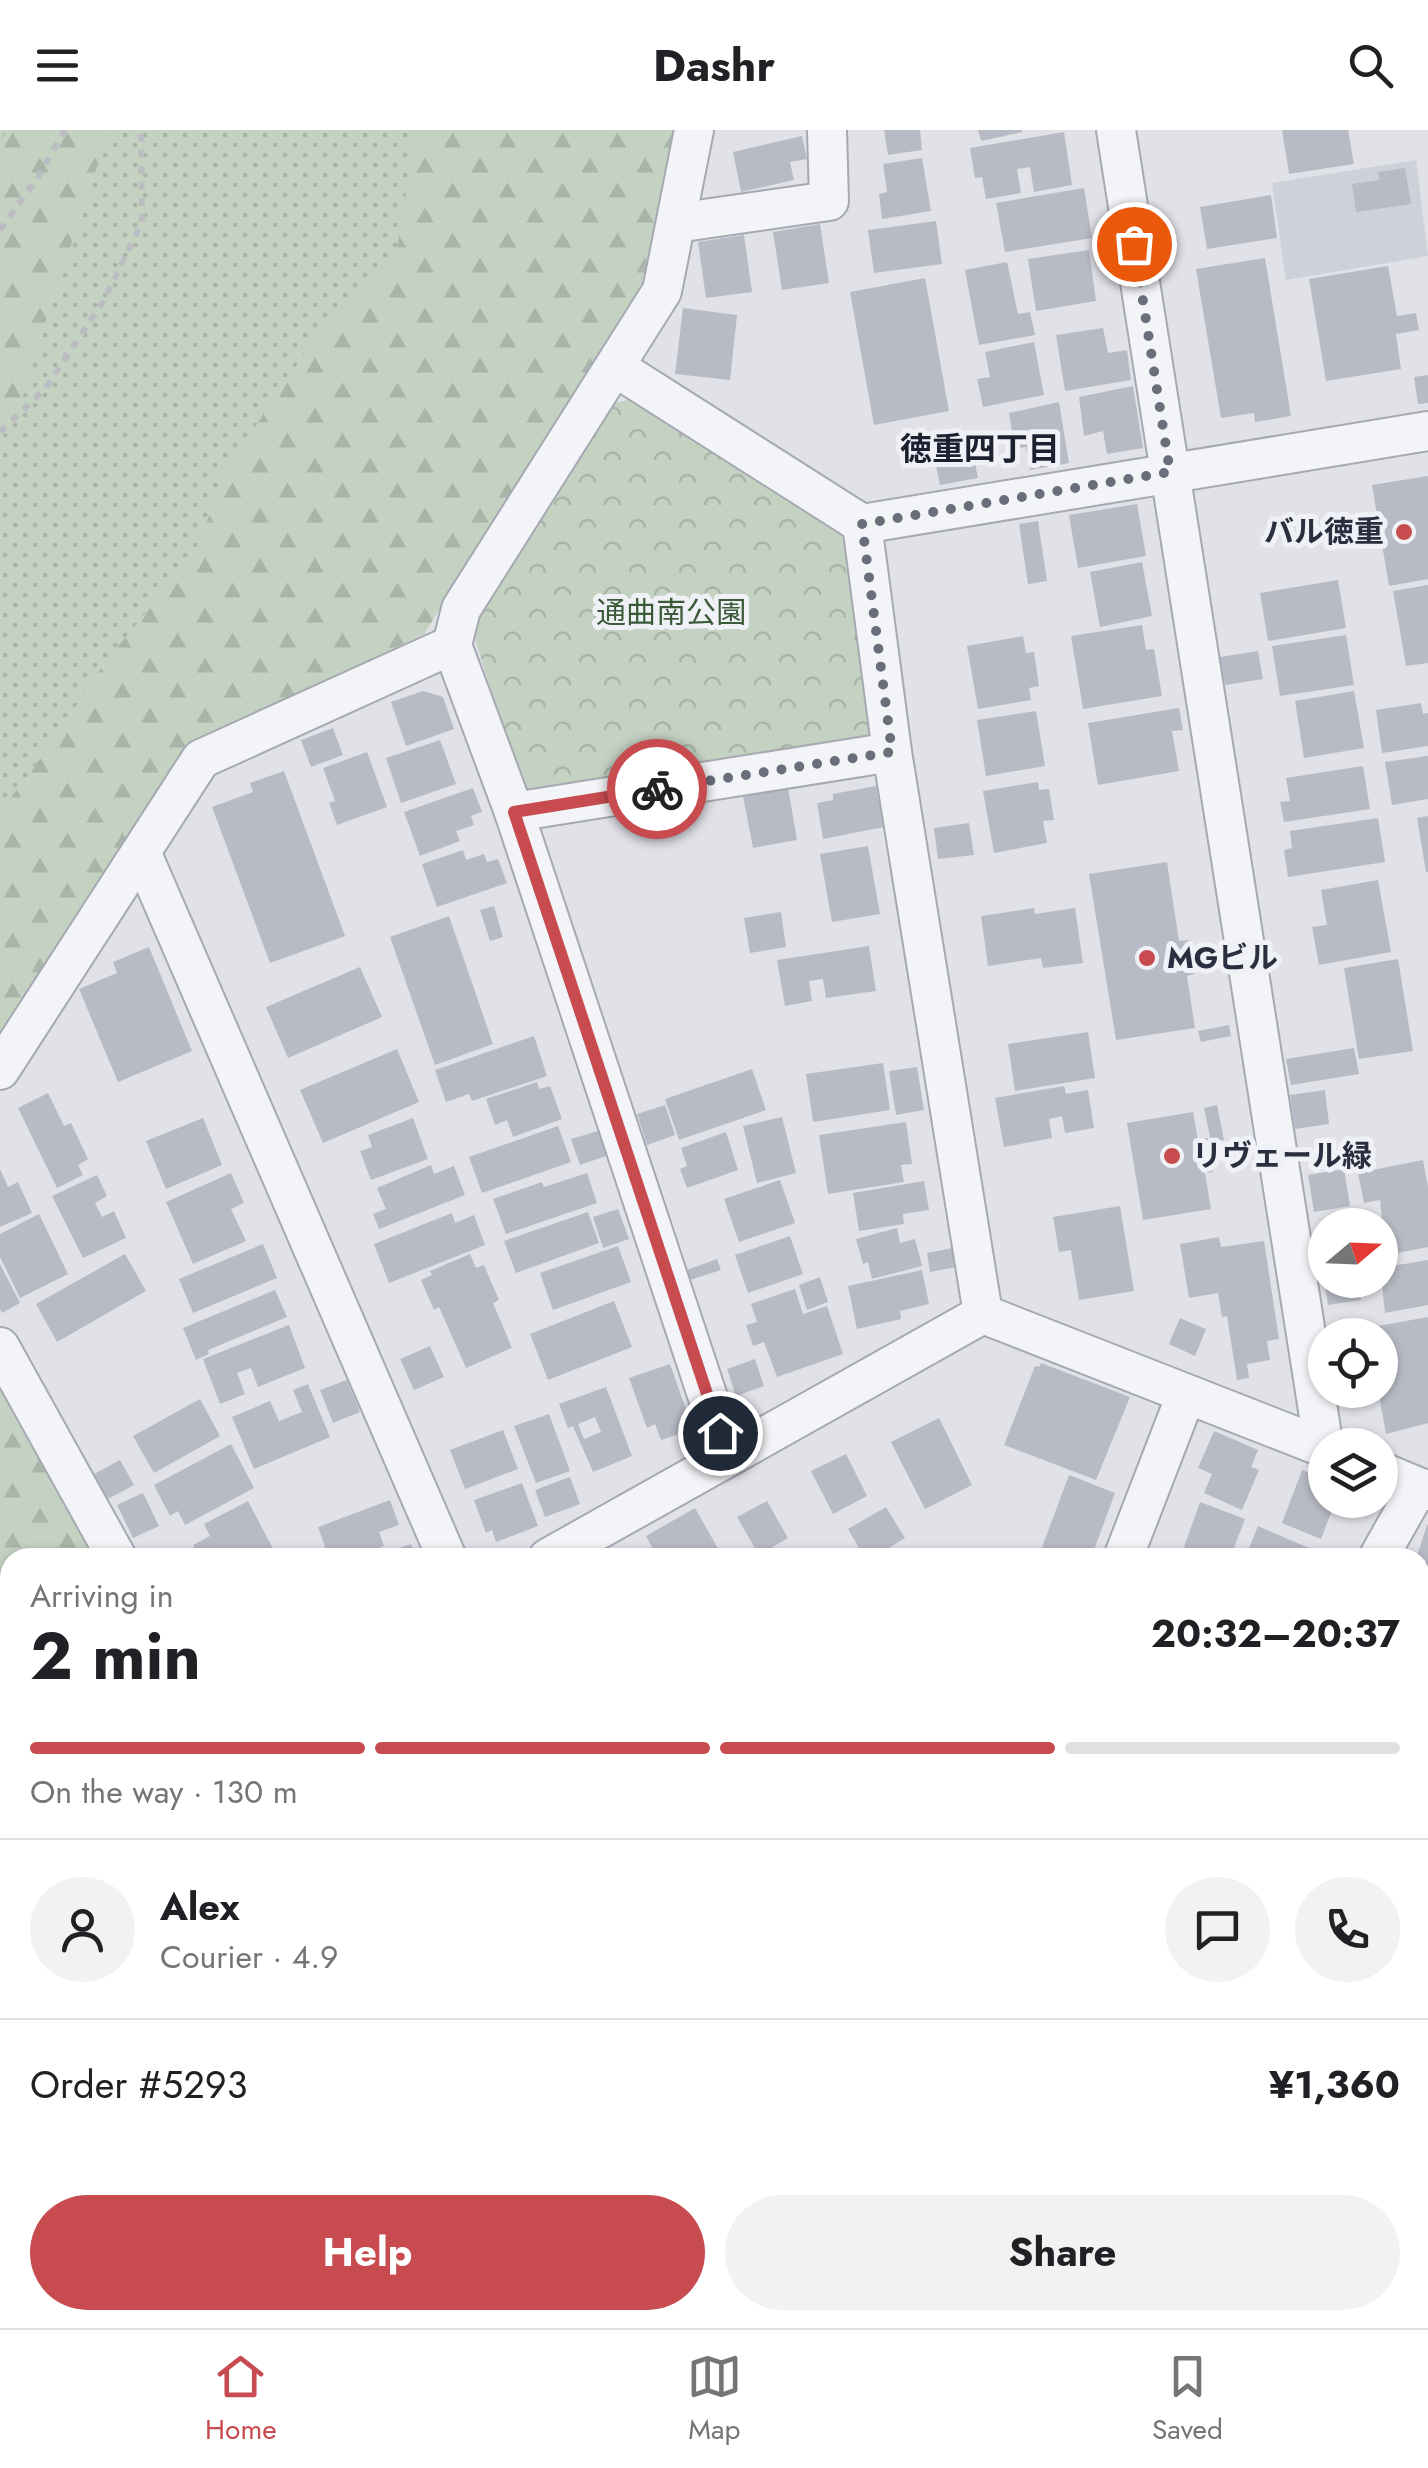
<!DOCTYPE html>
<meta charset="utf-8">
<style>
:root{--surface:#fff;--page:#f2f2f2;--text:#202124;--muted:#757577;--line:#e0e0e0;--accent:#c74b4f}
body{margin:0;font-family:Jost,"Noto Sans JP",sans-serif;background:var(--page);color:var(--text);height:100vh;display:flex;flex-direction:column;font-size:38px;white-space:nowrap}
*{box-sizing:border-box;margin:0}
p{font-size:32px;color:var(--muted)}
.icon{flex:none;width:55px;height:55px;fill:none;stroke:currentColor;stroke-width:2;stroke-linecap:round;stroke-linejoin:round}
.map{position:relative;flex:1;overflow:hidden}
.drawer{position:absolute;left:0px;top:1418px;width:1430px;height:782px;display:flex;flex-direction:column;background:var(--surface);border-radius:30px 30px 0 0;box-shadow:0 2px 8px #0004}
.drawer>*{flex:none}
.needle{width:65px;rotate:71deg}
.tools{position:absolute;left:1308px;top:1078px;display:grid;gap:20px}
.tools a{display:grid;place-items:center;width:90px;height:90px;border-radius:50%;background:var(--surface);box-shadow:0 2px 8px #0004;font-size:50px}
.pin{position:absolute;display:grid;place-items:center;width:85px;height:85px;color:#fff;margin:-42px;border:5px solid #fff;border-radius:50%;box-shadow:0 2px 10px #0007}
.courier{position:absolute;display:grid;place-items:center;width:100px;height:100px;margin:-50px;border:8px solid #c74b4f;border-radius:50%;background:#fff;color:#222;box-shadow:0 2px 12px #0007}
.head em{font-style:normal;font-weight:700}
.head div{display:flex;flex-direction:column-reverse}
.head{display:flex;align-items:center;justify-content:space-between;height:170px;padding:0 30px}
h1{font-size:65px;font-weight:700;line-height:75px}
.bar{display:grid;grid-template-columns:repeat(4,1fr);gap:15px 10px;align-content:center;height:120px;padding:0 30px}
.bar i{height:12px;border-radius:8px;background:var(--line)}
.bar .on{background:var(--accent)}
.bar p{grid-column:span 4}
.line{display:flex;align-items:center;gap:25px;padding:0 30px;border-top:2px solid var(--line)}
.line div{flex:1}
.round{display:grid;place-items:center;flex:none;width:105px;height:105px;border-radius:52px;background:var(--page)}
.button{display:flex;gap:20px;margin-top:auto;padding:20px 30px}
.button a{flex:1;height:115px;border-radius:60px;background:var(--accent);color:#fff;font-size:40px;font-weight:700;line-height:115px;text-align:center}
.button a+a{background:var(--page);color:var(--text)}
header{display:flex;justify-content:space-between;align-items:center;height:130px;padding:0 30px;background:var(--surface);font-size:45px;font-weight:700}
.menu{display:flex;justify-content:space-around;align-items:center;height:140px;border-top:2px solid var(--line);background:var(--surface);font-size:28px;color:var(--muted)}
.menu a{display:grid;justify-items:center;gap:5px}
.menu .on{color:var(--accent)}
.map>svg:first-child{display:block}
.built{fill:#ced1da}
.grass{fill:url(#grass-dots)}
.forest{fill:url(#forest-firs)}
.park{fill:url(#park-crowns)}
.building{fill:#b8bbc5;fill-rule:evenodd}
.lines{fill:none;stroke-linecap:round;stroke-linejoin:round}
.street-casing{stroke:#a6a9b2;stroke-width:42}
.path{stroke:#bbbdc3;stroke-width:6;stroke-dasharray:8 8;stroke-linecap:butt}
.street{stroke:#f3f4f7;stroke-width:38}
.done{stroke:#6a6e7a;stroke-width:10;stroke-dasharray:0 18}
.route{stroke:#c74b4f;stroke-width:12}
.poi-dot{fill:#c74b4f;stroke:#f0f1f6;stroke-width:4}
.labels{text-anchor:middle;stroke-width:10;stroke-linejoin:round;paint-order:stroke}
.poi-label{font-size:30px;font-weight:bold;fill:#2a2f3f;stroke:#f0f1f6;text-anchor:start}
.park-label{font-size:30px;fill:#3a5a38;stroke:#f0f1f6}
.neighbourhood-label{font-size:32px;font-weight:bold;fill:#1c2030;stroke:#f0f1f6}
</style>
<header><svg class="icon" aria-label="menu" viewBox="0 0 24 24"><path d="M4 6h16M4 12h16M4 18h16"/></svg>Dashr<svg class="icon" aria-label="search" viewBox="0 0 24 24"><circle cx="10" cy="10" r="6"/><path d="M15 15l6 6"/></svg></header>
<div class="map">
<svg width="1428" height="2198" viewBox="0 0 1428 2198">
<defs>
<pattern id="grass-dots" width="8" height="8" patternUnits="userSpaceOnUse" patternTransform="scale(2.5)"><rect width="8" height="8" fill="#c4d2c2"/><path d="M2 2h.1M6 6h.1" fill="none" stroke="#a9b5a8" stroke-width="1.8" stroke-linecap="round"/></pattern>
<pattern id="forest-firs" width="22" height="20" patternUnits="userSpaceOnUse" patternTransform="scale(2.5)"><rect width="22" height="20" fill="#c4d2c2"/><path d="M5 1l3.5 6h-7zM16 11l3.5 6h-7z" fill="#a9b5a8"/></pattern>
<pattern id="park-crowns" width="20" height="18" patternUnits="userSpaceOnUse" patternTransform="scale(2.5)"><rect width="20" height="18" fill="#c4d2c2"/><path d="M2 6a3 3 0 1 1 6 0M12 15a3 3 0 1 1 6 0" fill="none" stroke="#a9b5a8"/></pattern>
</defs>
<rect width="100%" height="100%" fill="#e0e2e8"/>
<polygon class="built" points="1416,30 1428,126 1286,150 1272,53"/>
<g class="grass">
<polygon points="0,0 673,0 641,159 424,504 188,616 0,905"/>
<polygon points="0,1258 94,1427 10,1428 10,2190 826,2190 846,2198 0,2198"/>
</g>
<g class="forest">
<polygon points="6,0 109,0 12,293 0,309 0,17"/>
<polygon points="416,0 673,0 641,159 424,504 188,616 0,905 0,682 45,622 106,531 197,421 223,344 316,207 396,125"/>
<polygon points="0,1258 94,1427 10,1428 10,1502 0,1481"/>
<polygon points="502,2190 826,2190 846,2198 524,2198"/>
</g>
<polygon class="park" points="636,268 834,394 848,414 876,601 864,617 544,670 521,656 474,506 474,488 610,274"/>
<g class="building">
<polygon points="884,0 920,0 922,20 888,25"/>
<polygon points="978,0 1022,0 1022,2 981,11"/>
<polygon points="1282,0 1348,0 1354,34 1289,44"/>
<polygon points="1064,2 1072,55 1034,62 1030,37 1017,39 1021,63 986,69 982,47 975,48 970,18"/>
<polygon points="802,6 807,29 790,32 794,50 741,62 733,22"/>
<polygon points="922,28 931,81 882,89 879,64 887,62 883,34"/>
<polygon points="1405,38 1411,74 1356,82 1352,54 1379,50 1378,42"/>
<polygon points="1084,58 1092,108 1005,122 996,73"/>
<polygon points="1271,65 1277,108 1207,119 1200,77"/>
<polygon points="936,91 942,134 874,143 868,100"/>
<polygon points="820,94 829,153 782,160 773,102"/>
<polygon points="744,105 752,162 706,168 698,112"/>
<polygon points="1089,120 1096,171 1036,181 1028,129"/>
<polygon points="1265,128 1291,286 1255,292 1254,283 1221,288 1196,139"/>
<polygon points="1007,132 1018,184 1030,182 1035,205 979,215 965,140"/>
<polygon points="1388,136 1397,186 1416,183 1419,200 1396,204 1401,239 1326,251 1309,149"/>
<polygon points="925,148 949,281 874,295 850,162"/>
<polygon points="683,178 737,185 730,250 675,244"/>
<polygon points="1103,198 1108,223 1127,220 1131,250 1065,261 1056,205"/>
<polygon points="1034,212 1044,265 983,277 977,249 990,247 985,222"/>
<polygon points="1428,245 1428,273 1418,274 1414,247"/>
<polygon points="1133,256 1143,318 1107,324 1103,301 1084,306 1079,267"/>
<polygon points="1059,272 1069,333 1030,340 1026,317 1015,319 1009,283"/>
<polygon points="970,309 978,348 940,355 932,316"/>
<polygon points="1428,346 1428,449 1389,456 1372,355"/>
<polygon points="1137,374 1146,426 1078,438 1069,385"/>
<polygon points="1038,391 1047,451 1028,454 1019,394"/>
<polygon points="1142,432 1152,486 1100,497 1090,442"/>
<polygon points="1338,450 1346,498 1268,511 1260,463"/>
<polygon points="1428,455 1428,533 1406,536 1393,461"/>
<polygon points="1142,495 1146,520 1154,519 1162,566 1083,579 1071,506"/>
<polygon points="1346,505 1354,555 1280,566 1272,516"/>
<polygon points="1023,506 1026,523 1034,522 1039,556 1029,558 1031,570 978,579 967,516"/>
<polygon points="1258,521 1263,549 1225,555 1220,527"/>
<polygon points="423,561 443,567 454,599 406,616 391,572"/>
<polygon points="1354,561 1364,618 1304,628 1295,571"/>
<polygon points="1421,573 1423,584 1428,583 1428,616 1382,623 1376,580"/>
<polygon points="1179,578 1183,600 1172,601 1179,641 1098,655 1088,593"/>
<polygon points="1036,581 1045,636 986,646 977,590"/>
<polygon points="333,598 343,625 311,637 301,610"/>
<polygon points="440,610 456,654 401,673 386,628"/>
<polygon points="367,622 387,677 337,695 329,673 335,671 323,638"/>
<polygon points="1428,626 1428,669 1392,675 1385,632"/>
<polygon points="1363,636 1370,679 1284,692 1280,672 1290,671 1286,648"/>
<polygon points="284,641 345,806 270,833 212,677 253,662 250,653"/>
<polygon points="1038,652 1039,660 1049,659 1054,690 1043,691 1047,713 994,723 983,661"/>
<polygon points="876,656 884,697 823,709 817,673 833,670 833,664"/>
<polygon points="473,658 482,682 471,686 474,695 456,701 460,711 420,726 404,682"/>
<polygon points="788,658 797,710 753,718 743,666"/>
<polygon points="1428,686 1428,742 1426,742 1417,688"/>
<polygon points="1378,688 1385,732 1288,747 1284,720 1292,718 1290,701"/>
<polygon points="969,693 974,725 938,729 934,698"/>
<polygon points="868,716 880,784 832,792 820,724"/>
<polygon points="463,720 466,730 484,724 487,732 498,729 507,753 437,777 422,734"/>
<polygon points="1167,732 1179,811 1189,810 1194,844 1187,846 1195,898 1116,910 1089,744"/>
<polygon points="1378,750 1391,822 1319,835 1312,797 1327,795 1321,760"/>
<polygon points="494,776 503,807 490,811 480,780"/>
<polygon points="1034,778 1035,784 1075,778 1083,833 1043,838 1041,828 988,836 981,786"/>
<polygon points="781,782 786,817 750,823 744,788"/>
<polygon points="449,786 493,914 435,935 390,807"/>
<polygon points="869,816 876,861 826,868 823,849 809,851 812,871 785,876 777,830"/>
<polygon points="149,817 192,921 118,952 79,859 117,843 113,832"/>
<polygon points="1398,829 1413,921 1359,929 1344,838"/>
<polygon points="360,837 382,887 288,928 266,877"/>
<polygon points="1229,895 1231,906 1201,912 1198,901"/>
<polygon points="1088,902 1095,948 1015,961 1008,914"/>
<polygon points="534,906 547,946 472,971 469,964 446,972 435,940"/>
<polygon points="1354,918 1359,944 1291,955 1286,929"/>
<polygon points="397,919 419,972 323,1013 300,960"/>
<polygon points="883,933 890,980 813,992 806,944"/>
<polygon points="917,937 924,980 896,985 889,941"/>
<polygon points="752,939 766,980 679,1010 665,969"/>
<polygon points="537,952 539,959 550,956 562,989 513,1007 507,990 495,995 486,969"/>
<polygon points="1064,956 1066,964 1088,960 1094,998 1065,1003 1062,986 1049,989 1052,1008 1004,1017 995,968"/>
<polygon points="1325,960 1329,994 1295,999 1290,965"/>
<polygon points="48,963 64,996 71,993 88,1029 78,1035 83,1045 57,1058 18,978"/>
<polygon points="665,975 675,1005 647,1015 637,984"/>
<polygon points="1217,975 1224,1010 1211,1012 1204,978"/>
<polygon points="1193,982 1198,1010 1208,1008 1213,1042 1205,1043 1211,1079 1143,1090 1127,993"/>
<polygon points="782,987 796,1043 757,1053 743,996"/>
<polygon points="203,988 222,1035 166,1059 146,1011"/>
<polygon points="413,988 428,1029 371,1050 360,1021 372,1017 368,1005"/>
<polygon points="906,992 912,1034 901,1035 904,1052 828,1064 819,1005"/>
<polygon points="558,996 571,1032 482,1063 469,1027"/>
<polygon points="598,1001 606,1026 580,1035 571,1009"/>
<polygon points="726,1002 738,1040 687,1058 680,1039 687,1036 681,1018"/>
<polygon points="1423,1030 1428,1057 1428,1117 1382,1126 1380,1095 1366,1095 1365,1090 1382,1087 1380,1070 1364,1073 1358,1043"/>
<polygon points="431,1035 434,1044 454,1036 465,1065 379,1099 373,1084 386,1079 377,1058"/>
<polygon points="0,1039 8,1057 18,1052 32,1083 0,1097"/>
<polygon points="1344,1039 1350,1076 1314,1082 1308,1045"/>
<polygon points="231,1043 244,1073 231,1079 246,1111 193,1134 166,1072"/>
<polygon points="587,1043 597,1073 506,1104 493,1069 542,1052 544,1057"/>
<polygon points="97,1045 107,1066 95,1073 102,1087 114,1081 126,1108 83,1128 52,1066"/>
<polygon points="780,1050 795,1093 739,1112 724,1069"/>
<polygon points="924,1051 929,1080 903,1084 904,1094 859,1101 853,1063"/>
<polygon points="1120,1076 1134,1161 1079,1170 1071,1120 1059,1122 1053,1087"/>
<polygon points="618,1079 629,1109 603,1118 593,1087"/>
<polygon points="588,1082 599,1113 516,1143 504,1111"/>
<polygon points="452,1083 455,1093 474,1085 485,1115 389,1153 374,1114"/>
<polygon points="39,1084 68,1144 20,1168 0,1127 0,1104"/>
<polygon points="897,1098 900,1113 915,1109 922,1136 872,1149 868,1132 863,1134 856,1109"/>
<polygon points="790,1106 803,1144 748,1163 735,1125"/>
<polygon points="1219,1107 1221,1117 1264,1111 1279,1209 1267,1211 1270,1230 1247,1234 1249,1248 1237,1250 1227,1186 1222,1187 1218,1163 1189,1168 1180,1114"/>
<polygon points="263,1114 277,1148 193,1183 179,1149"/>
<polygon points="618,1116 631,1152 553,1180 540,1143"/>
<polygon points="953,1118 956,1137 930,1142 927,1123"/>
<polygon points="125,1124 146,1161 57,1212 36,1174"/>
<polygon points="470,1124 476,1138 484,1135 499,1170 493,1173 512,1218 466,1238 439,1177 434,1180 421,1150 432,1145 430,1141"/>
<polygon points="717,1129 721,1140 690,1150 687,1140"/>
<polygon points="1428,1130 1428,1175 1385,1183 1380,1138"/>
<polygon points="0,1134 20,1173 2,1183 0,1179"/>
<polygon points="922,1140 929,1174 900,1181 901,1189 857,1199 848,1156"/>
<polygon points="820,1147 828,1172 807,1180 799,1155"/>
<polygon points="1324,1150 1358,1150 1361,1170 1328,1175"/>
<polygon points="795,1159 803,1184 827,1176 843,1224 777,1247 764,1212 753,1216 746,1195 757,1192 751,1174"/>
<polygon points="275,1160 287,1187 208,1220 209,1224 196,1230 183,1198"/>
<polygon points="614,1171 632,1217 548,1250 530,1204"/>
<polygon points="1428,1187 1428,1293 1386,1304 1378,1260 1380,1205 1368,1205 1367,1198"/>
<polygon points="1180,1188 1206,1199 1195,1226 1169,1214"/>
<polygon points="289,1195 305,1238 258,1257 251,1238 237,1243 245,1264 220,1274 203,1229"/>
<polygon points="430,1216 444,1247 414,1260 400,1229"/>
<polygon points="755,1229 764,1256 736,1266 727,1239"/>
<polygon points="1041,1233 1130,1267 1096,1350 1004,1315 1035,1236 1039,1237"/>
<polygon points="670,1234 693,1299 661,1310 655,1294 647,1298 629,1248"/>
<polygon points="347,1250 360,1282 333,1293 320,1260"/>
<polygon points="308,1254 330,1307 254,1339 232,1287 270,1271 279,1291 302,1282 293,1260"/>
<path d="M606 1257 632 1326 593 1342 573 1296 568 1298 559 1274ZM595 1287 601 1302 584 1309 578 1294Z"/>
<polygon points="200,1269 220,1306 154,1343 133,1306"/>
<polygon points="549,1284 570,1341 536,1353 514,1296"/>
<polygon points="939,1288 972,1355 925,1379 891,1312"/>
<polygon points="503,1300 518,1339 465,1359 450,1320"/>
<polygon points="1214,1301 1258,1320 1251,1337 1259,1340 1242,1380 1204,1363 1212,1344 1198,1338"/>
<polygon points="231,1314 254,1358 185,1395 178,1381 170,1386 154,1355"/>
<polygon points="846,1324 867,1366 833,1384 811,1341"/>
<polygon points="120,1330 134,1355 106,1370 92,1345"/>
<polygon points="1302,1340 1325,1349 1325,1370 1336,1370 1321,1409 1282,1393"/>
<polygon points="1069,1345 1115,1363 1091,1428 1038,1428"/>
<polygon points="570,1347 580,1374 545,1387 535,1360"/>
<polygon points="522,1353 538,1396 496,1412 492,1400 486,1403 474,1370"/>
<polygon points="143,1363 159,1396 133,1408 117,1375"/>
<polygon points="390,1370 399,1395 379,1402 384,1416 353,1428 329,1428 318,1397"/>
<polygon points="248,1371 278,1428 200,1428 193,1415 210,1406 204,1394"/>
<polygon points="767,1371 788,1408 759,1425 737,1387"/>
<polygon points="1200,1372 1245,1389 1230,1428 1212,1428 1184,1417"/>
<polygon points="886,1377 905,1408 872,1428 865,1428 848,1399"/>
<polygon points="695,1378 720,1422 711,1428 658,1428 646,1406"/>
<polygon points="1427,1395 1428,1395 1428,1448 1421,1446 1426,1430 1417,1426"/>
<polygon points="1258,1396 1316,1421 1313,1428 1250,1428 1252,1424 1248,1421"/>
<polygon points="411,1414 415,1428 376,1428 376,1427"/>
<polygon points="1420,1467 1428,1470 1428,1506 1420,1524"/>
<polygon points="1428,1549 1428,1602 1420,1600 1420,1570"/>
<polygon points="1420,1608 1428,1611 1428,1662 1420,1659"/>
<polygon points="1420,1673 1428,1676 1426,1718 1420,1716"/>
<polygon points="1420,1719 1428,1722 1425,1731 1428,1732 1428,1776 1420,1774"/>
<polygon points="994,2190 1058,2190 1055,2198 1012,2198"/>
<polygon points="1081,2190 1146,2190 1164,2198 1078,2198"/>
</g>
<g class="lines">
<defs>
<g id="street">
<polyline points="1116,0 1324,1318"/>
<polyline points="676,93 829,71 827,0"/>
<polyline points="615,237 862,394 1428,301"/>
<polyline points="862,394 892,622 983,1184"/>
<polyline points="452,515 514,682 727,1325"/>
<polyline points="514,682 892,622"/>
<polyline points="142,724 447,1428"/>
<polyline points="0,940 201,629 452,515 461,479 662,161 694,0"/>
<polyline points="0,1217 117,1428"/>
<polyline points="1380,1341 1428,1361"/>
<polyline points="548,1428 983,1184 1325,1318"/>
<polyline points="1123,1428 1186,1265"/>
<polyline points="1378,1428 1418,1357"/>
<polyline points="1420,1838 1428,1841"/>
<polyline points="877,2190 896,2198"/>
<polyline points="935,2198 938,2190"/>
</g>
</defs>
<use href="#street" class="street-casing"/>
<g class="path">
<polyline points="0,100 38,47 65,0"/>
<polyline points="0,302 45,259 104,170 142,92 141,0"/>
<polyline points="0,2068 10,2086"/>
<polyline points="64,2190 68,2198"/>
</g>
<use href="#street" class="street"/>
</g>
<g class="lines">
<polyline class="done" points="657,659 892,622 862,394 1170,342 1134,114"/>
<polyline class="route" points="657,659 514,682 720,1303"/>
</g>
<g class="poi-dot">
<circle cx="1404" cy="402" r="10"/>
<circle cx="1147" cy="828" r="10"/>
<circle cx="1172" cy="1026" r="10"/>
</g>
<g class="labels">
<g class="poi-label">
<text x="1384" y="412" text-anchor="end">バル徳重</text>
<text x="1167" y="838">MGビル</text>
<text x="1192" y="1036">リヴェール緑</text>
</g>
<g class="park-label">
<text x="671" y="493">通曲南公園</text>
</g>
<g class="neighbourhood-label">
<text x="980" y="330">徳重四丁目</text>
</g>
</g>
</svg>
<div class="tools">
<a><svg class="needle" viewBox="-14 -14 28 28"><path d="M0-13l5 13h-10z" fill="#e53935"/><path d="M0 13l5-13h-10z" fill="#757577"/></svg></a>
<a><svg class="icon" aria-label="locate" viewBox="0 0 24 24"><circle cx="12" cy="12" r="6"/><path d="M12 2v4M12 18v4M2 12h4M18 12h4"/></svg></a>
<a><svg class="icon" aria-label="layers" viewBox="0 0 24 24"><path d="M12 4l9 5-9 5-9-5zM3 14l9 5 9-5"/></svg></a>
</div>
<div class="pin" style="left:1134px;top:114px;background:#ea580c"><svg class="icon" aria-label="bag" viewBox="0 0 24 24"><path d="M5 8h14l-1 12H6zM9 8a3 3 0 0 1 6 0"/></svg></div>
<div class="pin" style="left:720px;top:1303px;background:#1f2937"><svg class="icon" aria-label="home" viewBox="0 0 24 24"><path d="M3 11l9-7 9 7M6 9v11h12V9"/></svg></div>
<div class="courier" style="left:657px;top:659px"><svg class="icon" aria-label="bike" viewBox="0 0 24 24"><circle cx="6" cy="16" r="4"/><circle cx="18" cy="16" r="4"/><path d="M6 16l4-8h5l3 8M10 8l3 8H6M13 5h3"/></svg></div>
<section class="drawer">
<div class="head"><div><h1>2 min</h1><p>Arriving in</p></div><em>20:32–20:37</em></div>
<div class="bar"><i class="on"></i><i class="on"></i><i class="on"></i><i></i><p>On the way · 130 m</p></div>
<div class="line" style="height:180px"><a class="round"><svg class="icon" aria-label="person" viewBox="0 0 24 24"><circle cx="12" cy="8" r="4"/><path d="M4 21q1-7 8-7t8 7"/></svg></a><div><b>Alex</b><p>Courier · 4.9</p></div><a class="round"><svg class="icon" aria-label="chat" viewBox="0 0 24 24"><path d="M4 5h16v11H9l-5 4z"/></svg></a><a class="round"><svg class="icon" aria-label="phone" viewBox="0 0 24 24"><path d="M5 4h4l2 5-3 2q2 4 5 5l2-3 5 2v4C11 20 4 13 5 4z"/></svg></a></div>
<div class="line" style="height:130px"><div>Order #5293</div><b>¥1,360</b></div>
<div class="button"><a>Help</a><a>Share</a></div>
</section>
</div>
<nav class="menu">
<a class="on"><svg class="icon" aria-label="home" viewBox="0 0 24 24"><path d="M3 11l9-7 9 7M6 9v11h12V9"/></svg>Home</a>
<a><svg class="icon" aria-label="map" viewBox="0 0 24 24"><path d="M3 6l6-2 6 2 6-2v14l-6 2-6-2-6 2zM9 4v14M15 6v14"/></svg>Map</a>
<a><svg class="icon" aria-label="saved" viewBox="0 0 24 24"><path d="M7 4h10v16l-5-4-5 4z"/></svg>Saved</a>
</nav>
